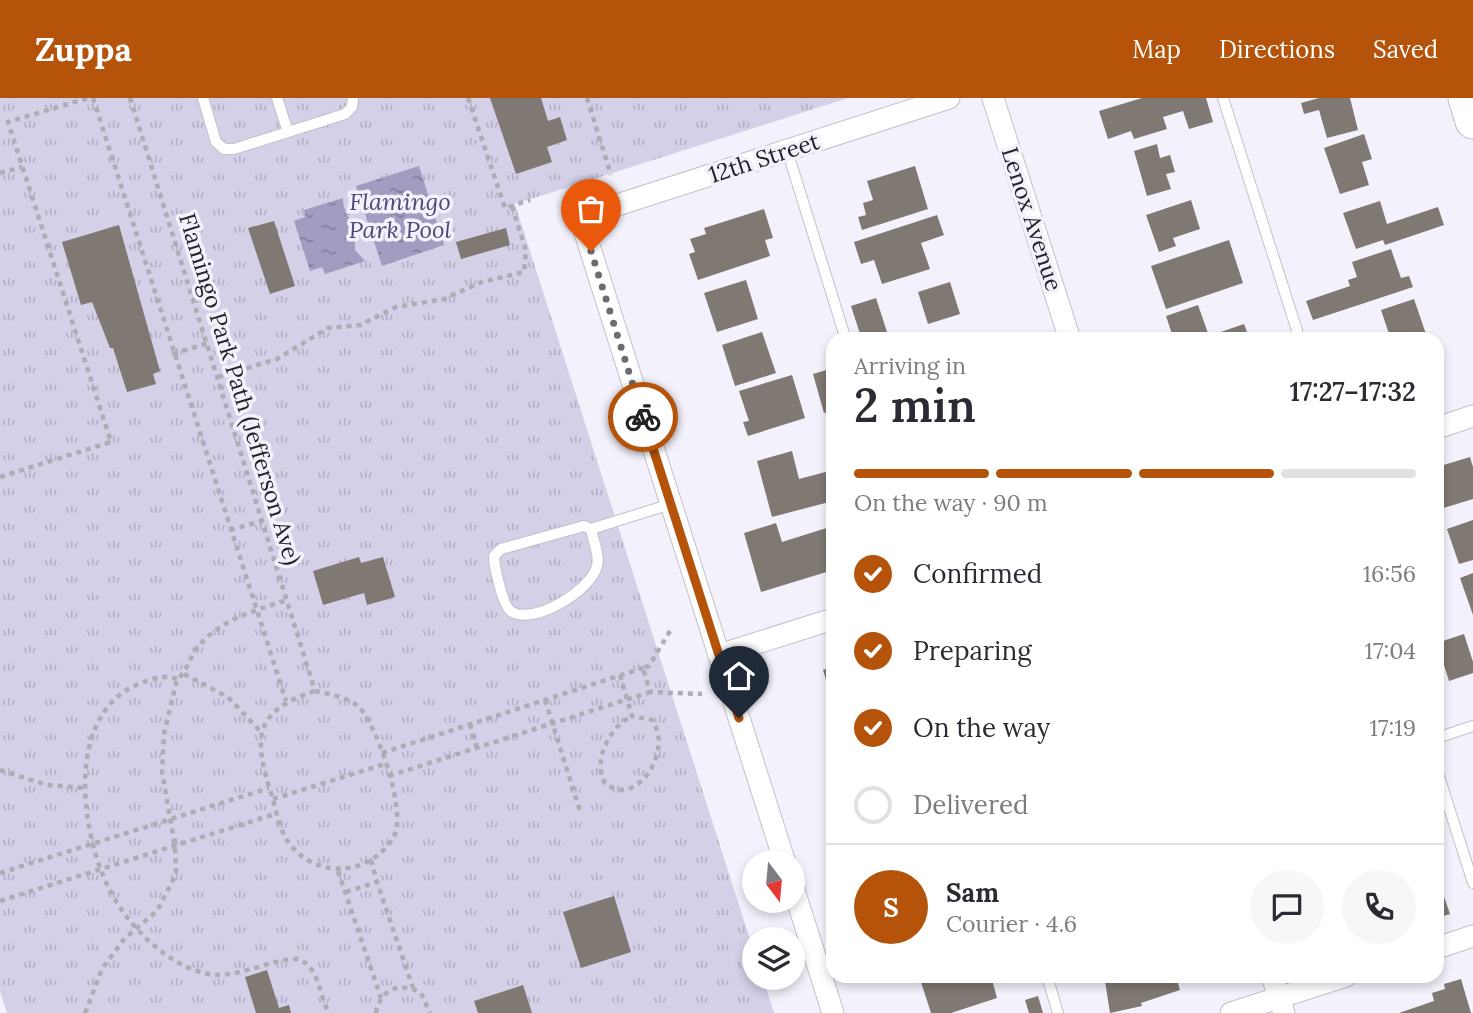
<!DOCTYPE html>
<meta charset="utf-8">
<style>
:root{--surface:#fff;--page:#f7f7f7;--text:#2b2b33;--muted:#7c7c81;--line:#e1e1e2;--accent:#b45309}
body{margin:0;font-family:Lora,serif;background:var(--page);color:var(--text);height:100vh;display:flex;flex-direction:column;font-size:26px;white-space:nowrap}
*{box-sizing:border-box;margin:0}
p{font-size:23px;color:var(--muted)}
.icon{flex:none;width:38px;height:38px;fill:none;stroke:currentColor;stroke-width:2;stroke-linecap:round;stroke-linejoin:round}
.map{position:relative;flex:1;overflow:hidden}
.details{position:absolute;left:826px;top:234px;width:618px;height:651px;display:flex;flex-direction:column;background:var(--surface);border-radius:21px;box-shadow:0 4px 10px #0003}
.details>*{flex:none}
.needle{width:46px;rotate:164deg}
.fabs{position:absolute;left:742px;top:752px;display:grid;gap:14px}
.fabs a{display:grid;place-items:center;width:63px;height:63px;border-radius:50%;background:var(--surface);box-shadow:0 4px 10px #0003;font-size:35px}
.pin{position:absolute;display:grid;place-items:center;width:60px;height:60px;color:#fff;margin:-72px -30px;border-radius:50% 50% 50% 0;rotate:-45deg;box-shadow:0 0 7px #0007}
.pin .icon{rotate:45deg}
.courier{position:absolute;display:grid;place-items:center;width:70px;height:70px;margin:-35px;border:5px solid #b45309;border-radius:50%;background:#fff;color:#222;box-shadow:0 2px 9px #0007}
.summary em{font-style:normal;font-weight:600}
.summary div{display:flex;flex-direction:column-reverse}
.summary{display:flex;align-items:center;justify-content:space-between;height:119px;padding:0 28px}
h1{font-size:46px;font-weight:600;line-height:52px}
.bar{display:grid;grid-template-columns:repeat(4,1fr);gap:10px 7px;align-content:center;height:84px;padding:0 28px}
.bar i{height:9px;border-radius:5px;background:var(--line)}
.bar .selected{background:var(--accent)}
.bar p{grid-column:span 4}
.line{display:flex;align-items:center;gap:18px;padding:0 28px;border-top:2px solid var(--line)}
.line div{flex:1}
.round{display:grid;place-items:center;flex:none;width:74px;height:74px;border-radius:37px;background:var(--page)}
ol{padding:0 28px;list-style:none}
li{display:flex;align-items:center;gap:21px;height:77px}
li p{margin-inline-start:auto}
li .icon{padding:7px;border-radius:50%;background:var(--accent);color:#fff;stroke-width:4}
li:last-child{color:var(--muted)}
li i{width:38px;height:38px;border:4px solid var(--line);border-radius:50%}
header{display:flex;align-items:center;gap:42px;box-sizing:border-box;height:98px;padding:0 35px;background:var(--accent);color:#fff}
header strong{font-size:33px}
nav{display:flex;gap:38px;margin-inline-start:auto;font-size:24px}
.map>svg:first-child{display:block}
.park{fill:url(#park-tufts)}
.water{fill:url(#water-ripples)}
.building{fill:#807872}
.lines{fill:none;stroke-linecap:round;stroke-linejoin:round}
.service-casing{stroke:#c2c1cb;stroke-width:12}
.minor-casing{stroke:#c2c1cb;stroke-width:23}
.trunk-casing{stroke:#c2c1cb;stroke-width:37}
.path{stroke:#aeacb4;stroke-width:4.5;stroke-dasharray:5 5;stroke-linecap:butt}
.service{stroke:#fff;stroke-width:10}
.minor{stroke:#fff;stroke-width:21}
.trunk{stroke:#fff;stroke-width:35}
.done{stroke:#6c6b71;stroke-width:7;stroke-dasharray:0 12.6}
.route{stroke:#b45309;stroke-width:9}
.labels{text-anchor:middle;stroke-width:7;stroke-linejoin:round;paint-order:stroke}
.street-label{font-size:23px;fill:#242327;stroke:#f3f1fb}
.water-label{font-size:24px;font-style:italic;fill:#524779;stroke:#f3f1fb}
</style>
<header>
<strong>Zuppa</strong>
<nav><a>Map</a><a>Directions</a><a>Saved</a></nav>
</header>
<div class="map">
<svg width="1473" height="915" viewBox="0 0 1473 915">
<defs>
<pattern id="park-tufts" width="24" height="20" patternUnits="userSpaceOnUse" patternTransform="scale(1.75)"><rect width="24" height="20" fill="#d3d0e8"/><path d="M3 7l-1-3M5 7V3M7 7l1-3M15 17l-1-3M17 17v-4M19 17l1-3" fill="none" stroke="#b5b2c7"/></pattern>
<pattern id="water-ripples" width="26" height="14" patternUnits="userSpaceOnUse" patternTransform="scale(1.75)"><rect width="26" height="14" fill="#a19cc0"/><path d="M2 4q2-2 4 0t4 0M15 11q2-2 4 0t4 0" fill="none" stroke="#837f9c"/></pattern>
</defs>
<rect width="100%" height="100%" fill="#f3f1fb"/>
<polygon class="park" points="0,0 848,0 515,106 754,854 754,880 763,880 774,915 7,915 0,893"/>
<g class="water">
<polygon points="419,68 444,147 382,168 356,88"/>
<path d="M343 100C343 114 348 116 352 127 355 135 355 144 355 152L365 163 325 176 322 169 310 173 294 123 305 119 304 112Z"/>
</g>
<g class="building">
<polygon points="490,0 541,0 548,23 560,19 567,42 547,49 552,64 516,76"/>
<polygon points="1142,0 1206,0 1213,24 1189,31 1183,13 1163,19 1167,31 1134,41 1131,33 1108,41 1099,13"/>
<polygon points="1319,0 1350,0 1358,32 1327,40 1319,12 1304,16 1301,5"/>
<polygon points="1364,36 1372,61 1362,64 1369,87 1340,96 1324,50"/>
<polygon points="1157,46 1160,60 1170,57 1175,74 1166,76 1171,91 1147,98 1134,53"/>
<polygon points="915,68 928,111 862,132 858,119 866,117 863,105 873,102 867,83"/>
<polygon points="1191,102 1200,131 1173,140 1176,148 1159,154 1146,117"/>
<polygon points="1380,103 1387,126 1438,109 1444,127 1385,147 1383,142 1356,151 1343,115"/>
<polygon points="764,111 773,140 765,142 770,158 698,182 689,156 695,154 690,141 706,136 704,130"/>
<polygon points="937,117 944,137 921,145 930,171 882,186 874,162 861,166 854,144"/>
<polygon points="274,123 295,188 270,196 248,130"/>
<polygon points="119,127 160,273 153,276 156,286 127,294 113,250 110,250 92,204 81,207 62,144"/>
<polygon points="506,130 510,147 461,161 456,144"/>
<polygon points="1229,142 1243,185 1166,211 1151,168"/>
<polygon points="1391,151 1401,180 1409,178 1413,189 1313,222 1306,203 1350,188 1348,182 1357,179 1352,164"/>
<polygon points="746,182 758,221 717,234 704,195"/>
<polygon points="950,184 960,216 928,226 918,194"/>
<polygon points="876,200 889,240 862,242 851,208"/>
<polygon points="1414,201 1428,242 1391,242 1381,212"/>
<polygon points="1198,207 1209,238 1244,226 1250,242 1174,242 1166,218"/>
<polygon points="762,234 776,275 735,288 722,247"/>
<polygon points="833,270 833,313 824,315 813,276"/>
<polygon points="792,277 805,320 748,338 743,324 749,323 739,293"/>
<polygon points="792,353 799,381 833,372 833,403 772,419 757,363"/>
<polygon points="1470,359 1473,369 1473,401 1437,412 1437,369"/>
<polygon points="1473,422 1473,462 1459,466 1447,431"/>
<polygon points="776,425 782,444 833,428 833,472 761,494 744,435"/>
<polygon points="359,459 361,465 383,459 395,499 367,507 364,495 323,507 313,473"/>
<polygon points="1473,475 1473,517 1460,480"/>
<polygon points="1464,536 1473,564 1473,575 1449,583 1437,545"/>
<polygon points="833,568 833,602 832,602 823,572"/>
<polygon points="1440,787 1450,816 1437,820 1437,788"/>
<polygon points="614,798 631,854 581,870 563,814"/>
<polygon points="267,872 279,910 289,907 291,915 256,915 245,879"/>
<polygon points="919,878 941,878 942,882 953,878 991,878 997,900 951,915 931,915"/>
<polygon points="1118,878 1176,878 1180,892 1141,905 1142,908 1110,915 1105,883"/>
<polygon points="1461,881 1471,915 1399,915 1434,903 1432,895 1445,891 1444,886"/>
<polygon points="523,887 532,915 478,915 474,903"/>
<polygon points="1038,898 1043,915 1029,915 1025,902"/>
</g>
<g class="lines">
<defs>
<g id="service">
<polyline points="203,0 216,44 224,51 234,51 345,16 352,9 353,0"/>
<polyline points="277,0 288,34"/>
<polyline points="1223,0 1300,242"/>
<polyline points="787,52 846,242"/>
<path d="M591 431C593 442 600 458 597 468 591 492 535 527 512 514 503 510 494 468 494 458L501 451 584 428 591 431 671 406"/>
<polyline points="1437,640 1473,628"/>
<polyline points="1437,672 1473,785"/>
<polyline points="1047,878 1058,915"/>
</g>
<g id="minor">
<polyline points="993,0 1070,242"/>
<polyline points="1437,330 1473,318"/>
<polyline points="719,557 833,521"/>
<polyline points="785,765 580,119 949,0"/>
<polyline points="793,789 833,915"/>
<polyline points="1437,850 1473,838"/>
<polyline points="1272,878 1284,915"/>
<polyline points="1231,915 1346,878"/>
</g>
<polyline id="trunk" points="1466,0 1473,23"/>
</defs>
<use href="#service" class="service-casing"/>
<use href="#minor" class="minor-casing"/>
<use href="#trunk" class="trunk-casing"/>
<g class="path">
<polyline points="93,0 286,603"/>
<polyline points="130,0 315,593"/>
<polyline points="468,0 505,110 530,102"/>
<polyline points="587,0 611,77"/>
<polyline points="0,75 22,69"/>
<polyline points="173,256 208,245"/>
<polyline points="218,279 277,261 328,230 360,227 396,209 444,201 482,184 524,174 526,153 512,108"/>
<polyline points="0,379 111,344 8,24 88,0"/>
<polyline points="230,432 262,423"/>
<polyline points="670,533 649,568 643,570 650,594 702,596"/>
<polyline points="184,576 228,599 262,635"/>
<path d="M620 577 632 618 652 622C674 651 637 712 605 685 592 662 610 629 632 618"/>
<path d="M177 581C163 576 149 582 136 587 63 620 81 742 113 798 131 830 167 866 204 875 236 883 266 861 298 861 320 869 318 896 329 915"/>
<path d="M315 593C329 596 348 599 359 609 377 627 407 714 394 738 372 778 316 782 289 745 279 732 276 710 271 695 253 639 254 613 315 593Z"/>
<polyline points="545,602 580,713"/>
<polyline points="470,626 477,650"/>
<polyline points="382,655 643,570"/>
<polyline points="0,672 47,687 85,690"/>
<polyline points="389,678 650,594"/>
<polyline points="273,701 385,666"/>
<polyline points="371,762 377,784"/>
<polyline points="338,773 381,900"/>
<polyline points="0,775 269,690"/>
<polyline points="346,794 377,784 413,890"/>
<polyline points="0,803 278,715"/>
<path d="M85 915 102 871 125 840 157 813 176 776 175 748 162 674 164 636 177 581C187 574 189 560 197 550 220 521 254 513 287 502"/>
<path d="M376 915C380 891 401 883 421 895L430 915"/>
</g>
<use href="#service" class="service"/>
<use href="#minor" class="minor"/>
<use href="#trunk" class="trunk"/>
</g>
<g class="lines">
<polyline class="done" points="591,153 643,319"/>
<polyline class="route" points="643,319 739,620"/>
</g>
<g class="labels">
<g class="street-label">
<text transform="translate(764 60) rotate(-18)" y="8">12th Street</text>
<text transform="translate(1032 121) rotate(72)" y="8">Lenox Avenue</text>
<text transform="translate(240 291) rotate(73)" y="8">Flamingo Park Path (Jefferson Ave)</text>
</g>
<g class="water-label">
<text x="400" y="112">Flamingo<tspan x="400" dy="28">Park Pool</tspan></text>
</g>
</g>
</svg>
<div class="fabs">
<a><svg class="needle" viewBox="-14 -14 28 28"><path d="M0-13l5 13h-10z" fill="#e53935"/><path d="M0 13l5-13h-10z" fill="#7c7c81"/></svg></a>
<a><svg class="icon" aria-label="layers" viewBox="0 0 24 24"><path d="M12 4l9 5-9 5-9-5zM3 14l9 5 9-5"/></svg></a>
</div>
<div class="pin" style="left:591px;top:153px;background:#ea580c"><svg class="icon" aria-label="bag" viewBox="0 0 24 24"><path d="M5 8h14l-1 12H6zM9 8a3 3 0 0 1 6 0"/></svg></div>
<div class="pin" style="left:739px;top:620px;background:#1f2937"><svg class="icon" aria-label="home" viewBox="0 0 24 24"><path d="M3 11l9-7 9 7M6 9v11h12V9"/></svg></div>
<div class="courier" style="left:643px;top:319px"><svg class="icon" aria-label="bike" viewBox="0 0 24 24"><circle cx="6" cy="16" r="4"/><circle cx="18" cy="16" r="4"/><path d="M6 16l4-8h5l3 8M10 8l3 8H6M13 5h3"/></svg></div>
<section class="details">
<div class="summary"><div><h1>2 min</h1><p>Arriving in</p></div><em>17:27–17:32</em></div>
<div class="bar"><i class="selected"></i><i class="selected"></i><i class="selected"></i><i></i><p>On the way · 90 m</p></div>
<ol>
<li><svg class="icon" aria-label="check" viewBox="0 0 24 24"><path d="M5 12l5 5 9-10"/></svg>Confirmed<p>16:56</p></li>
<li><svg class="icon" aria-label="check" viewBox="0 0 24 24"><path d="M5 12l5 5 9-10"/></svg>Preparing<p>17:04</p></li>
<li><svg class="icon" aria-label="check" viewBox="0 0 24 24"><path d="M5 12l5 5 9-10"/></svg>On the way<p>17:19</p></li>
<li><i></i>Delivered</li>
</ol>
<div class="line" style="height:126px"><b class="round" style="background:var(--accent);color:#fff">S</b><div><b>Sam</b><p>Courier · 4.6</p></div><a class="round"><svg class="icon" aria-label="chat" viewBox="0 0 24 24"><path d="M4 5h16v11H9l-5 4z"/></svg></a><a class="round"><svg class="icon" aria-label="phone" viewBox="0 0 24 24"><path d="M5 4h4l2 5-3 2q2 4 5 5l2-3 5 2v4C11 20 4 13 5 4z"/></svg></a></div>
</section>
</div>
